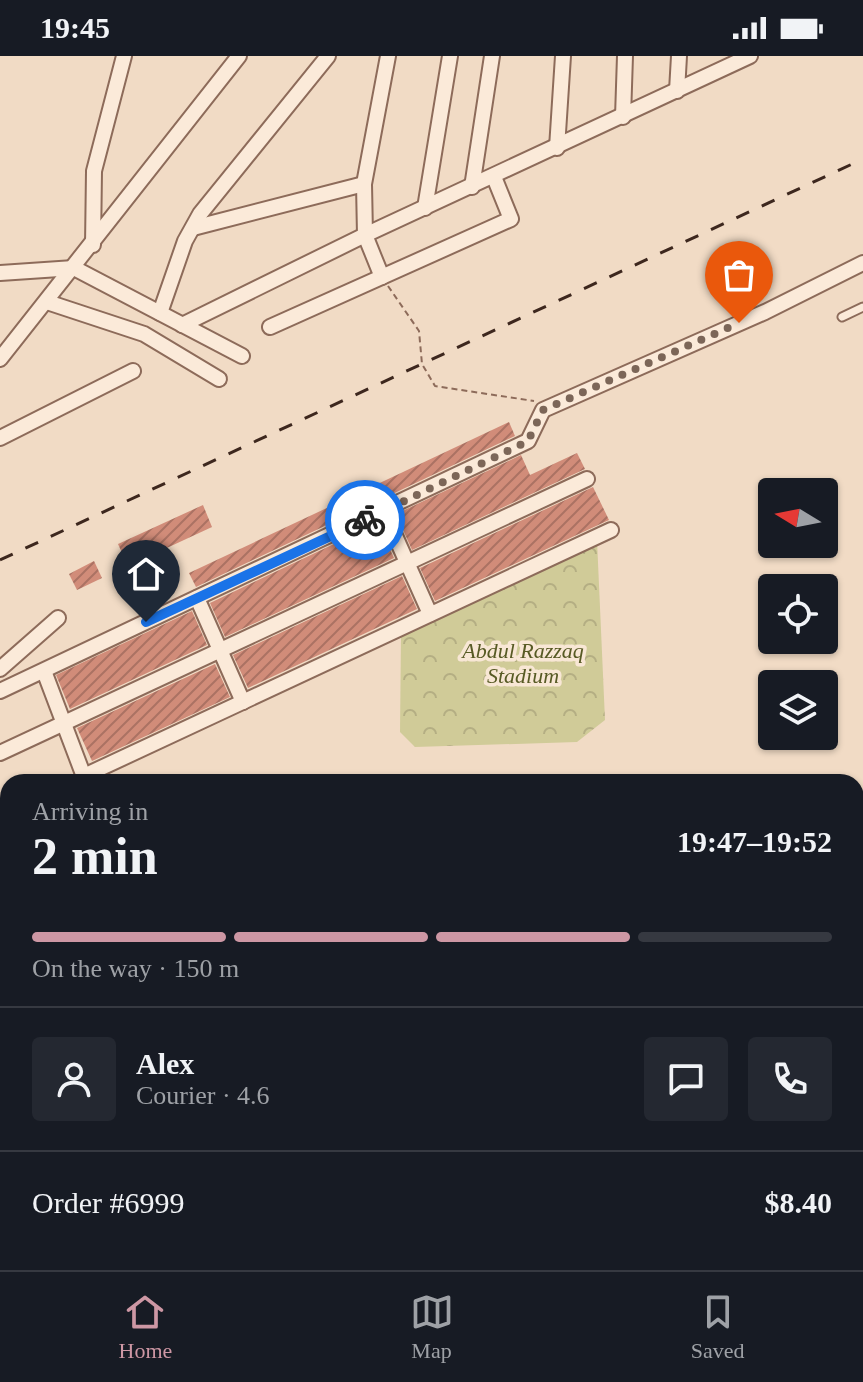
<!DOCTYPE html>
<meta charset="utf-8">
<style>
:root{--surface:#171b24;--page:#242831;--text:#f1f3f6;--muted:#9ea1a6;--line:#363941;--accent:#cd97a4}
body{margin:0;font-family:"Times New Roman",serif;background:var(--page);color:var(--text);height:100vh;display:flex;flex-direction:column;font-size:30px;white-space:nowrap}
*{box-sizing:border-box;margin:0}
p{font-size:26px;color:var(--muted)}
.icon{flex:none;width:44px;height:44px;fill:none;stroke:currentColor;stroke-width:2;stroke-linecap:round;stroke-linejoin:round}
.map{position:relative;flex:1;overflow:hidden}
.side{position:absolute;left:0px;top:718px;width:864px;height:496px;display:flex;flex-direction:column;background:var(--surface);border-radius:24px 24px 0 0;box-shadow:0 2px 6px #0004}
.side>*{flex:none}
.needle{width:52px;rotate:280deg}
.buttons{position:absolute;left:758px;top:422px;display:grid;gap:16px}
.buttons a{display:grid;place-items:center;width:80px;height:80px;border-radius:8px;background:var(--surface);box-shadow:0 2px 6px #0004;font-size:40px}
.pin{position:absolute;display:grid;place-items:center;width:68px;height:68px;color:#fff;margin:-82px -34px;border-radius:50% 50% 50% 0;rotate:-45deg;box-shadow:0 0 8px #0007}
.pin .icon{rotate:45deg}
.courier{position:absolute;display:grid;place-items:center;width:80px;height:80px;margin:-40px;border:6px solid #1a73e8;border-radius:50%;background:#fff;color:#222;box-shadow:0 2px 10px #0007}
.headline em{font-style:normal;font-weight:600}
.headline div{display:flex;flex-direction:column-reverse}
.headline{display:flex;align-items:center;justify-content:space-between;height:136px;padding:0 32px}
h1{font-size:52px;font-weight:600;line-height:60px}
.bar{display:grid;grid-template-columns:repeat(4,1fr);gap:12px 8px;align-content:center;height:96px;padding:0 32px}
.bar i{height:10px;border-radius:6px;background:var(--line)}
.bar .on{background:var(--accent)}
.bar p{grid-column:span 4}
.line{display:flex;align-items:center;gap:20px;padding:0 32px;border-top:2px solid var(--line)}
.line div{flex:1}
.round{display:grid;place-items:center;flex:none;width:84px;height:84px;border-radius:8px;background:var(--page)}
.status{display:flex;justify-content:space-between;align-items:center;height:56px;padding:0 40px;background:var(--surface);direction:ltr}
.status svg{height:22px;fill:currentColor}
.menu{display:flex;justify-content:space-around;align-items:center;height:112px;border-top:2px solid var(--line);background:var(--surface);font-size:22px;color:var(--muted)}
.menu a{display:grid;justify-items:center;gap:4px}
.menu .on{color:var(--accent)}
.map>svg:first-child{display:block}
.park{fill:url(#park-crowns)}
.building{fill:url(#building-hatch)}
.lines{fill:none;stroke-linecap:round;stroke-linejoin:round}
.lane-casing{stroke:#8d6b5a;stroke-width:11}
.street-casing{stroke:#8d6b5a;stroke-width:18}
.secondary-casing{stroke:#6f4c3d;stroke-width:22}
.highway-casing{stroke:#5b3a2e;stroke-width:28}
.path{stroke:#8d6b5a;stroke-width:2;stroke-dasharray:6 4;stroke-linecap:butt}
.lane{stroke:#fbead9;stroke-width:7}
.street{stroke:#fbead9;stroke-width:14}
.secondary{stroke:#fbead9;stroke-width:18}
.highway{stroke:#e48652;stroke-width:24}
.rail{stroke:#3d271e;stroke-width:3;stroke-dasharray:14 14;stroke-linecap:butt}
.done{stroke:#7c6658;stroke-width:8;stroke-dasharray:0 14.4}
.route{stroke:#1a73e8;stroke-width:10}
.labels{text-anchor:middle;stroke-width:7;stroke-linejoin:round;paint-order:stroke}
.park-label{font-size:22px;font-style:italic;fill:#575a24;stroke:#f8e7d5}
</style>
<div class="status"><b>19:45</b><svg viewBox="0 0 49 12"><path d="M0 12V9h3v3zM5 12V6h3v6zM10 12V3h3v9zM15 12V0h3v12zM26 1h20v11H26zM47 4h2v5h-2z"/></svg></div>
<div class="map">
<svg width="863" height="1214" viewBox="0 0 863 1214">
<defs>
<pattern id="park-crowns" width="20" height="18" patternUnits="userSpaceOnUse" patternTransform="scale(2)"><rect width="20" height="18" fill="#d0cb98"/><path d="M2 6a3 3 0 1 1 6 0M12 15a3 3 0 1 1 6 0" fill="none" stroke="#b4ae83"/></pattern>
<pattern id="building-hatch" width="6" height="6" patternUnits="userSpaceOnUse" patternTransform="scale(2)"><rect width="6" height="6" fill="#d18c79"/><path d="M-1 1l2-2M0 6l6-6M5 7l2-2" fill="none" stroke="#ab7263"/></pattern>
</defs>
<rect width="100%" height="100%" fill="#f1dbc5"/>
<polygon class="park" points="597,484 605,664 577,686 415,691 400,676 401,577"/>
<g class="building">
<polygon points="509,366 515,380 196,531 189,517"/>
<polygon points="577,397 585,413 412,494 396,458 521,399 530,419"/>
<polygon points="593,431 609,464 435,545 420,512"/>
<polygon points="203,449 212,471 128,510 118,488"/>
<polygon points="378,467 394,502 225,581 210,547"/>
<polygon points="94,505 102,522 77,534 69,518"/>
<polygon points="402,520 417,553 248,632 233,599"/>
<polygon points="192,555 207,589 70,653 56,619"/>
<polygon points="215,608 230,641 92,705 77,672"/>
</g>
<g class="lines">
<defs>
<polyline id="lane" points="842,261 863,251"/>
<g id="street">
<polyline points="677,35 679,0"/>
<polyline points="623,61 625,0"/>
<polyline points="557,92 563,0"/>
<polyline points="472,131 492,0"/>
<polyline points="425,152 450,0"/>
<polyline points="193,172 364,128"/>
<polyline points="93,189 94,115 124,0"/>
<polyline points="0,217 74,212 242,300"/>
<polyline points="382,221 365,179 364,128 388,0"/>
<polyline points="47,246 144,278 219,323"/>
<polyline points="160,257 185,185 200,158 328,0"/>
<polyline points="182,269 365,179 750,0"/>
<polyline points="270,271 511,163 494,121"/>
<polyline points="0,303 239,0"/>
<polyline points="0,382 133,315"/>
<polyline points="384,455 430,558"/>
<polyline points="197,542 243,646"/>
<polyline points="0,613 58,562"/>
<polyline points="44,615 86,726"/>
<polyline points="0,635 528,385 543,354 765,256 863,207"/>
<polyline points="0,697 587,423"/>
<polyline points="86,719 611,474"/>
<polyline points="246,1206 251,1214"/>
<polyline points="122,1214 124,1206"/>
<polyline points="532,1214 533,1206"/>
<polyline points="659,1214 662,1206"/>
</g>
<g id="secondary">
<polyline points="0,784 8,784"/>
<polyline points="0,840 8,840"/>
</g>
<g id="highway">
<polyline points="856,792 863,792"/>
<polyline points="0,804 8,804"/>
<polyline points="856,828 863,828"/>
</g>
</defs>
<use href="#lane" class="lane-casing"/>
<use href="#street" class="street-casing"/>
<use href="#secondary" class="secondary-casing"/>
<use href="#highway" class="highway-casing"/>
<polyline class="path" points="388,230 419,275 422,308 435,330 534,345"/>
<use href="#lane" class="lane"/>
<use href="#street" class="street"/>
<use href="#secondary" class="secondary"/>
<use href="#highway" class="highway"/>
<polyline class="rail" points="0,504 863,103"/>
</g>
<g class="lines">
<polyline class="done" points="365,464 528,385 543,354 739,267"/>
<polyline class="route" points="146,566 365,464"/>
</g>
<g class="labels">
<g class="park-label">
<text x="523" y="602">Abdul Razzaq<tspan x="523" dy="25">Stadium</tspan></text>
</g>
</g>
</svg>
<div class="buttons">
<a><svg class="needle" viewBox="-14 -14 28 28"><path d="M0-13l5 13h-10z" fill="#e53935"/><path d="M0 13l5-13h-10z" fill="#9ea1a6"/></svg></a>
<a><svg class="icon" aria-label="locate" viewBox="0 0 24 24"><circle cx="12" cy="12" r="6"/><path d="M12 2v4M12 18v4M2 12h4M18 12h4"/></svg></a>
<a><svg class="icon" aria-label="layers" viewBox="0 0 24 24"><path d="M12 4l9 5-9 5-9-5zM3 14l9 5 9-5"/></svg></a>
</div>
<div class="pin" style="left:739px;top:267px;background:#ea580c"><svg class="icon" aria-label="bag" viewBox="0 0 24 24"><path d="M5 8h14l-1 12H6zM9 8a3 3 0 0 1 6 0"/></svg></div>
<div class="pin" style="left:146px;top:566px;background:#1f2937"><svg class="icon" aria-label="home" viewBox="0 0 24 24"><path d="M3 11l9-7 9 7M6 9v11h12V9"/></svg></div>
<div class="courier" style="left:365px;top:464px"><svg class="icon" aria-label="bike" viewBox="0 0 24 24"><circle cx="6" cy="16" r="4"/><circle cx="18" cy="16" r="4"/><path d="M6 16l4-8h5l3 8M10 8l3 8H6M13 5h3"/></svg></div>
<section class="side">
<div class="headline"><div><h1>2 min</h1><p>Arriving in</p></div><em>19:47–19:52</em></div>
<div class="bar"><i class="on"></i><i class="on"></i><i class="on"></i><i></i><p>On the way · 150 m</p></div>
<div class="line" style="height:144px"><a class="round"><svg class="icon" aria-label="person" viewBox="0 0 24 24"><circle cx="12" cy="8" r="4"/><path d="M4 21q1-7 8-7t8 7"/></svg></a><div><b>Alex</b><p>Courier · 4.6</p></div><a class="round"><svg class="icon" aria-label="chat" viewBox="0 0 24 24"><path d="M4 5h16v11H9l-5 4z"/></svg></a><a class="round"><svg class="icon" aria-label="phone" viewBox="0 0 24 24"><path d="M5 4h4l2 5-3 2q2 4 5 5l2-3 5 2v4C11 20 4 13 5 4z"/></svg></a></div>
<div class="line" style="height:104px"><div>Order #6999</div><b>$8.40</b></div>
</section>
</div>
<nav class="menu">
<a class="on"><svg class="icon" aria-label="home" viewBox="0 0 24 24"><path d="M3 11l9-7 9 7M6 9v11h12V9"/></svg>Home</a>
<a><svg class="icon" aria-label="map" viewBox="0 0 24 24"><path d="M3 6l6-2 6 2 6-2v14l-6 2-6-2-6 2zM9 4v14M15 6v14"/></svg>Map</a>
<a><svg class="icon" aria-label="saved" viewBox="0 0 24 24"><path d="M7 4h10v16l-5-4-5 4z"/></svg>Saved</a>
</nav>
